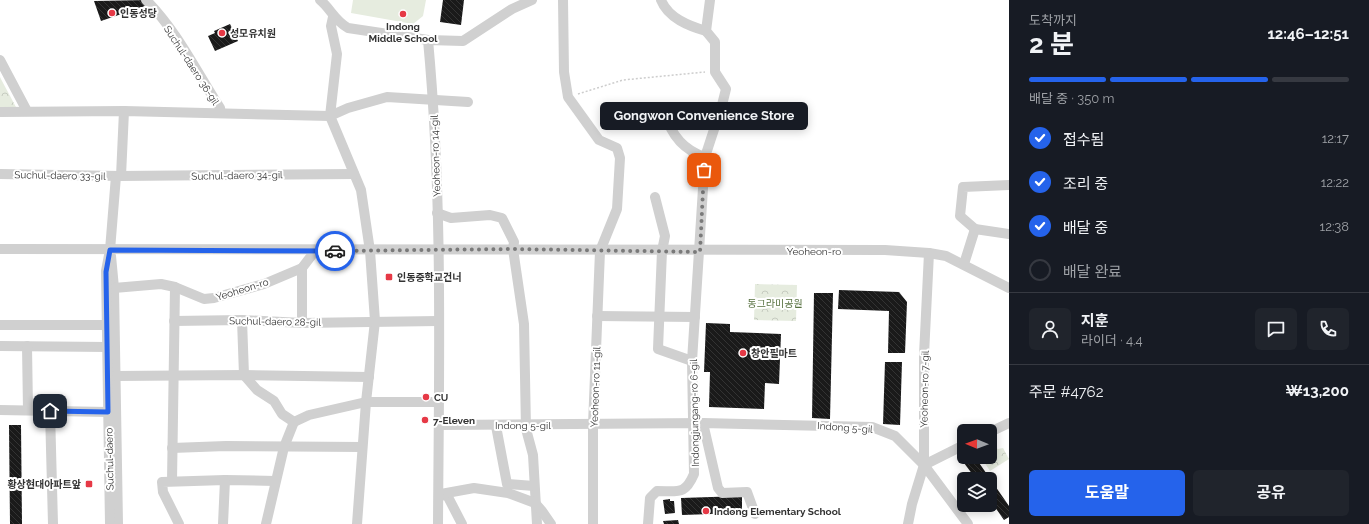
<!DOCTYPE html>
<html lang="ko">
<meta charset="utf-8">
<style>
:root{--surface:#171b24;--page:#20242c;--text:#f1f3f6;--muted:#9ea1a6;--line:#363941;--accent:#2563eb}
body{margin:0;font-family:Raleway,"Noto Sans KR",sans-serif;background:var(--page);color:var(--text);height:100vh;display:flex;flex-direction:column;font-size:15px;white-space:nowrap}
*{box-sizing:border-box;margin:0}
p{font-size:13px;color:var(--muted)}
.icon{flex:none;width:22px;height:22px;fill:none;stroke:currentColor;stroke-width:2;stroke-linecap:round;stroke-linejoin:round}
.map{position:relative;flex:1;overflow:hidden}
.details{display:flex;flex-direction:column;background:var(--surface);width:360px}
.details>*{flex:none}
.needle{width:26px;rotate:271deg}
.tools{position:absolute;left:957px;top:424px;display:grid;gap:8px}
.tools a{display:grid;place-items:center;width:40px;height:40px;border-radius:6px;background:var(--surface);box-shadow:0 2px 10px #0003;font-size:20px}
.pin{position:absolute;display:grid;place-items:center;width:34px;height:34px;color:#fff;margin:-17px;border-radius:8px;box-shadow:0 2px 6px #0006}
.courier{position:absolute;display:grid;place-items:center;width:40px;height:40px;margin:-20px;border:3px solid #2563eb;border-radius:50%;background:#fff;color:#222;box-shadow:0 1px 5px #0007}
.bubble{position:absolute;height:28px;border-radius:6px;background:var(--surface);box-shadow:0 2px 10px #0003;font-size:13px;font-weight:700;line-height:28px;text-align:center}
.overview em{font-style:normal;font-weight:700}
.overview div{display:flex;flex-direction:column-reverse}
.overview{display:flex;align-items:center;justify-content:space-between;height:68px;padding:0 20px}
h1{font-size:26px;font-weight:700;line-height:30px}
.bar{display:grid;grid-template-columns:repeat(4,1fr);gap:6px 4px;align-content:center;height:48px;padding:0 20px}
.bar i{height:5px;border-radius:3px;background:var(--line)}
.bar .on{background:var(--accent)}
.bar p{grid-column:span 4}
.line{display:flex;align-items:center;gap:10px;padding:0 20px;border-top:1px solid var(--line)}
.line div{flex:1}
.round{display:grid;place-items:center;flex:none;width:42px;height:42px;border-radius:6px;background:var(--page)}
ol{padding:0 20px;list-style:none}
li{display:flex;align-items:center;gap:12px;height:44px}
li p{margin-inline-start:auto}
li .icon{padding:4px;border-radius:50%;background:var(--accent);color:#fff;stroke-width:4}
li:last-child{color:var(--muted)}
li i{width:22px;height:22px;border:2px solid var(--line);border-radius:50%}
.action{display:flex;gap:8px;margin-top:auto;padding:8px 20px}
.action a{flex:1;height:46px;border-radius:6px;background:var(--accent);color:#fff;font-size:16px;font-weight:700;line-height:46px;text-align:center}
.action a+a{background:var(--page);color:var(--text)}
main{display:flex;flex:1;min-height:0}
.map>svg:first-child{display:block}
.forest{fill:url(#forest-crowns)}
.pitch{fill:#e6ecdf}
.building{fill:url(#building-back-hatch)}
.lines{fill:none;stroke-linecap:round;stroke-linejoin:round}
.path{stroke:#cdcdcd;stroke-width:1.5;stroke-dasharray:2 2;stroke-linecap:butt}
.minor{stroke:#d0d0d0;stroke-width:10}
.done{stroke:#7a7a7a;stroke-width:4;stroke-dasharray:0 7.2}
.route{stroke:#2563eb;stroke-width:5}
.poi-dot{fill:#e63946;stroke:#fff;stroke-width:1.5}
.labels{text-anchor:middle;stroke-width:4;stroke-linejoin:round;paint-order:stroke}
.poi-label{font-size:10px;font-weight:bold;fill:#333;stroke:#fff;text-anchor:start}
.street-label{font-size:10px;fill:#333;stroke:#fff}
.park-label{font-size:10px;fill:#56703f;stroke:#fff}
</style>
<main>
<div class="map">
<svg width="1009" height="524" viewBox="0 0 1009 524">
<defs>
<pattern id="forest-crowns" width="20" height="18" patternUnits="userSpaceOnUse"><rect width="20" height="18" fill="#e6ecdf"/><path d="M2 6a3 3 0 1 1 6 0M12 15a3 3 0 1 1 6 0" fill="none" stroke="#c6cbc0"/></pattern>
<pattern id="building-back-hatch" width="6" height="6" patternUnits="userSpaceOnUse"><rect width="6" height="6" fill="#1a1a1a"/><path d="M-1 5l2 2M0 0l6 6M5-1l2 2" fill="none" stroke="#333"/></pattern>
</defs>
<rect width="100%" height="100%" fill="#fff"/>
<g class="forest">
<polygon points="0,77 2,81 17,109 0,109"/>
<polygon points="755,284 797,285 796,321 754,320"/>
<polygon points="990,445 998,449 1003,448 1009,459 990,471 981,457 990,457"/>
</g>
<polygon class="pitch" points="353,0 426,0 423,16 413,24 351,13"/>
<g class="building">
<polygon points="149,0 151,4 101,21 94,1"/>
<polygon points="443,0 464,0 461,25 440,22"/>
<polygon points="230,24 238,41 215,51 208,36 215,33 214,31"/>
<polygon points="839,290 899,292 907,302 905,353 888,353 889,311 838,309"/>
<polygon points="814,293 833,293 830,419 812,418"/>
<polygon points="706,323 730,324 730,332 781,334 779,384 765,383 764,409 709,407 710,372 704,372"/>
<polygon points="885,362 902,362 900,425 883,424"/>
<polygon points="9,425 21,425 22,524 10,524"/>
<polygon points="972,457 975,457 1009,506 1009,517 1004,520 990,500 990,479 976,479 964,463"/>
<polygon points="742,496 742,513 682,515 681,498"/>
<polygon points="670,499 670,501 674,501 675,513 665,514 663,500"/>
<polygon points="678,520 679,524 664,524 663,521"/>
</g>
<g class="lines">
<polyline class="path" points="578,94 623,80 705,72"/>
<g class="minor">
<path d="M146 0C177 31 196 71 220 108L221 113"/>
<path d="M320 0C331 9 334 20 348 28L428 40"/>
<polyline points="563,0 564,72 568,97 599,140 617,148 620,158 617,209 600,251 593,425 593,524"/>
<path d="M661 0C668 18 689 26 706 31"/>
<polyline points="333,17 331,26 337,54 330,116 361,190 370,251 375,321 366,402 357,524"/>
<polyline points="0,60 27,111"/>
<polyline points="0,112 124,111 330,116 348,108 387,97 468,102"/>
<path d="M665 113C671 135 683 150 705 157"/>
<polyline points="0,174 121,176 354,174"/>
<polyline points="121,176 124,111"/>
<polyline points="655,197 665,236 662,251 658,349 692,361"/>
<polyline points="437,213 451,218 490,215 502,218 514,242 513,249 524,324 526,429 533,455 537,524"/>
<polyline points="975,229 960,216 963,187 1009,185"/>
<polyline points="0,249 885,250 929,253 946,256 1009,288"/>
<polyline points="111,256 114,288 118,524"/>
<polyline points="964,264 975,229 1009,234"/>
<polyline points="302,268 302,323"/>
<polyline points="114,288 161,284 175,287 204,299 214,298 264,284 302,268 315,251"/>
<polyline points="597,316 695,317"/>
<polyline points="242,320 244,375 257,390 274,401 282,414 294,422"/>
<polyline points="174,321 242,320 302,323 438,321"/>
<polyline points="0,325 107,325"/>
<polyline points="0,346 108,347"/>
<polyline points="27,346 28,410"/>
<polyline points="116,376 244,375 369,377"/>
<polyline points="0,410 108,412"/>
<polyline points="50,411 53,524"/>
<polyline points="294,422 309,415 366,402 437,402"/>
<polyline points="703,423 718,488 722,493 747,492 755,514"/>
<polyline points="439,425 703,423 872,427 895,436 924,465 968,524"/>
<polyline points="496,426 507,484 534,486"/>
<polyline points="990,432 1009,423"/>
<polyline points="172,448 226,446 362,447"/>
<polyline points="924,465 964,445"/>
<polyline points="172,481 175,287"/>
<polyline points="439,493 448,497 462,524"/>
<polyline points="441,494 474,488 508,493 535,503 542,511 551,524"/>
<polyline points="110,524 106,271 110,250 116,176"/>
<polyline points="179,524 163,492 162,482 225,480 275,481"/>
<polyline points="223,524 225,480"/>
<polyline points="266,524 284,447 294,422"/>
<path d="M438 524C439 363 443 201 428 40L463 41 512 9 532 0"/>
<path d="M648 524 650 498 657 491C679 491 685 495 694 474L692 361 705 157 722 105 726 89 715 72V42L706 31 710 0"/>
<polyline points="908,524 912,504 924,465 924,355 929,253"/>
</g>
</g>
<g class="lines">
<polyline class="done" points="335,251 513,249 700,252 704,170"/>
<polyline class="route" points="50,411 108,412 106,272 110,250 335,251"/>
</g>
<g class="poi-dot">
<circle cx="112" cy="13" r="4"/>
<circle cx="403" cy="14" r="4"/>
<circle cx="222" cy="33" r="4"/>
<rect x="385" y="273" width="8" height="8" rx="2"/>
<circle cx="743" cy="353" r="4"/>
<circle cx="426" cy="397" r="4"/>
<circle cx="425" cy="420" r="4"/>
<rect x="85" y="480" width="8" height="8" rx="2"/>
<circle cx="706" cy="511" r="4"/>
</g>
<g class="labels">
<g class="poi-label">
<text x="120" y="17">인동성당</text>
<text x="403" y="30" text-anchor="middle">Indong<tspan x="403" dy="12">Middle School</tspan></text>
<text x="230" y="37">성모유치원</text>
<text x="397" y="281">인동중학교건너</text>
<text x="751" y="357">창안필마트</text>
<text x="434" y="401">CU</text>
<text x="433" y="424">7-Eleven</text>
<text x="81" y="488" text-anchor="end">황상현대아파트앞</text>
<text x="714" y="515">Indong Elementary School</text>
</g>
<g class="street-label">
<text transform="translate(192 65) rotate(57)" y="4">Suchul-daero 36-gil</text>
<text transform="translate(435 156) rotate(-92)" y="4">Yeoheon-ro 14-gil</text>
<text transform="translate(60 175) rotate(1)" y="4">Suchul-daero 33-gil</text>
<text transform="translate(237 175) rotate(-1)" y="4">Suchul-daero 34-gil</text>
<text x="814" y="255">Yeoheon-ro</text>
<text transform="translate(242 289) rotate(-17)" y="4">Yeoheon-ro</text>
<text transform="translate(275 321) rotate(1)" y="4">Suchul-daero 28-gil</text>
<text transform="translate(595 387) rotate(-88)" y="4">Yeoheon-ro 11-gil</text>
<text transform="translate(924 389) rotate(-89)" y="4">Yeoheon-ro 7-gil</text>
<text transform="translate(694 413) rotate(-91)" y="4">Indongjungang-ro 6-gil</text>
<text x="523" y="429">Indong 5-gil</text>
<text transform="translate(845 427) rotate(4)" y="4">Indong 5-gil</text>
<text transform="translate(109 459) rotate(-91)" y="4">Suchul-daero</text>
</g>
<g class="park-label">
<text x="775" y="307">동그라미공원</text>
</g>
</g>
</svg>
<div class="tools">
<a><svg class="needle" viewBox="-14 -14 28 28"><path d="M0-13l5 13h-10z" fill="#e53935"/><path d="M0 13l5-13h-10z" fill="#9ea1a6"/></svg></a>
<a><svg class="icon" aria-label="layers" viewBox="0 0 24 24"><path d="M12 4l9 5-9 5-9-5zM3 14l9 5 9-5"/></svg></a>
</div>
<div class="pin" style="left:704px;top:170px;background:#ea580c"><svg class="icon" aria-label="bag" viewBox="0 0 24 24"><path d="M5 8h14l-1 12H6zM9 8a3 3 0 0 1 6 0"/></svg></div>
<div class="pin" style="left:50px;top:411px;background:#1f2937"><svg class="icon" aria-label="home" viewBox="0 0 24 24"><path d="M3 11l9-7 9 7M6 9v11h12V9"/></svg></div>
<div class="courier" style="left:335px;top:251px"><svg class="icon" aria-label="car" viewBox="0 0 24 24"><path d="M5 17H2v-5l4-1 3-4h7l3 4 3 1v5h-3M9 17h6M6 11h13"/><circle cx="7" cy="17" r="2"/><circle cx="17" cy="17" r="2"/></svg></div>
<div class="bubble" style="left:600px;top:102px;width:208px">Gongwon Convenience Store</div>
</div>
<section class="details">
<div class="overview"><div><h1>2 분</h1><p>도착까지</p></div><em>12:46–12:51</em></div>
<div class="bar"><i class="on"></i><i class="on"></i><i class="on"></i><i></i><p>배달 중 · 350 m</p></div>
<ol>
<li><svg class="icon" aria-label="check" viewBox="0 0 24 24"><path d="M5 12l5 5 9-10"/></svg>접수됨<p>12:17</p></li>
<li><svg class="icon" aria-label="check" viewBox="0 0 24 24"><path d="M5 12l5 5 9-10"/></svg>조리 중<p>12:22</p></li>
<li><svg class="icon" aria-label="check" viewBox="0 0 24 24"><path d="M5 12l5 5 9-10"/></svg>배달 중<p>12:38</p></li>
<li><i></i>배달 완료</li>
</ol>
<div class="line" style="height:72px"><a class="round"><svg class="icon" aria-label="person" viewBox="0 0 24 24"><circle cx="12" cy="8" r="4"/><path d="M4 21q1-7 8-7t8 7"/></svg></a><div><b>지훈</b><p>라이더 · 4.4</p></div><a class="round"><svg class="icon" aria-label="chat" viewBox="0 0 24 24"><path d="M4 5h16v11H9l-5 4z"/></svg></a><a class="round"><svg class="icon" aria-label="phone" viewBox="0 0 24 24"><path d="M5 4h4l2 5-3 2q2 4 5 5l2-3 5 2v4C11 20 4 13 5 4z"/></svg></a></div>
<div class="line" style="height:52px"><div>주문 #4762</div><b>₩13,200</b></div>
<div class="action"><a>도움말</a><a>공유</a></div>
</section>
</main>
